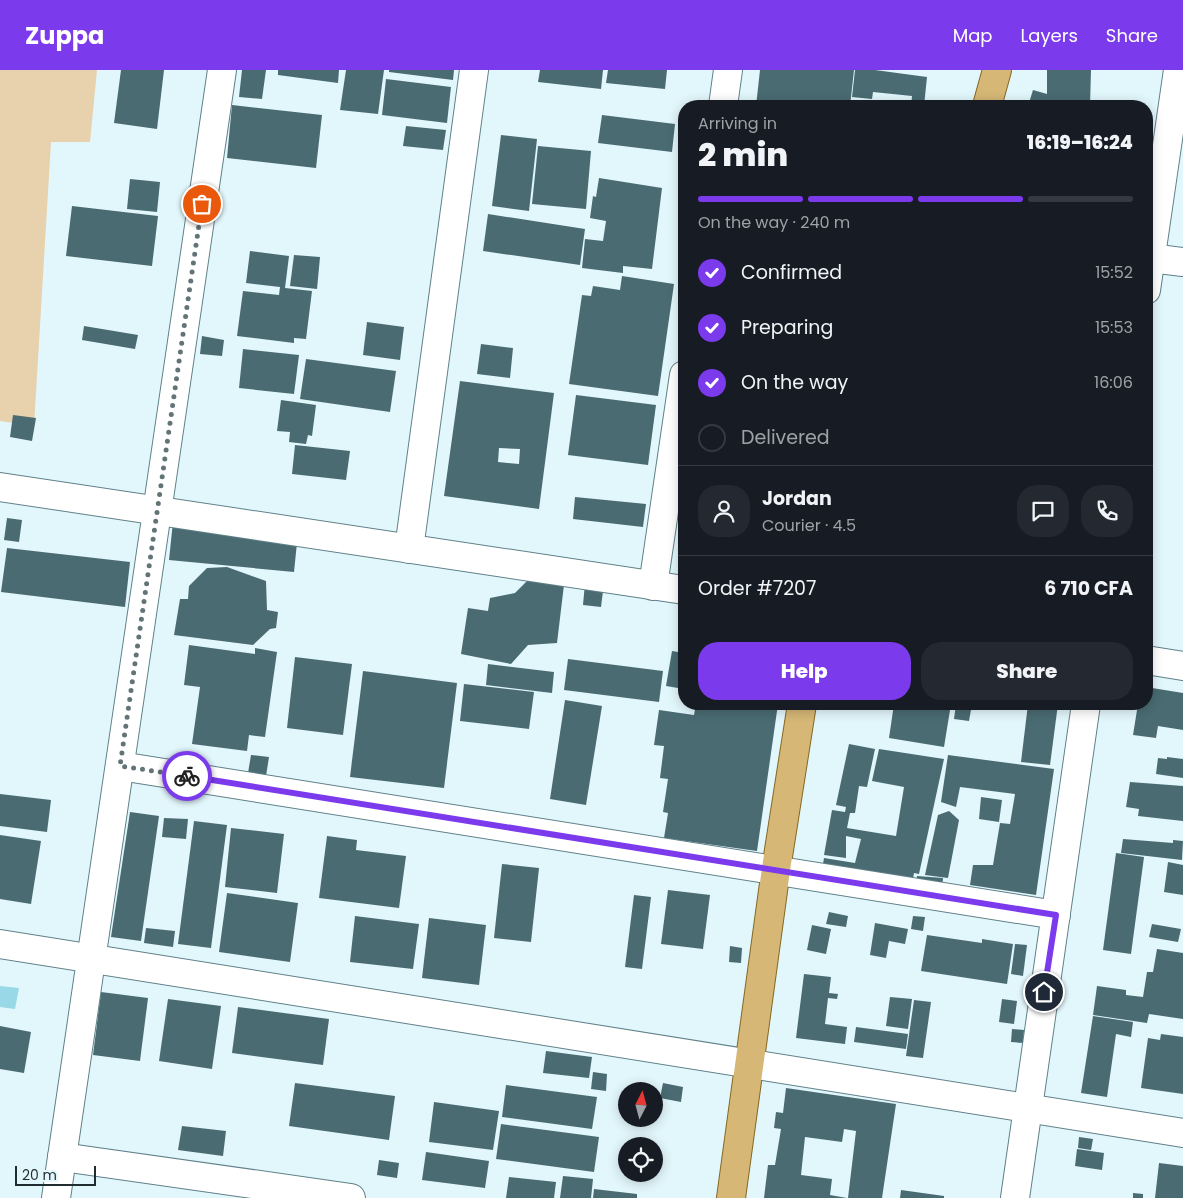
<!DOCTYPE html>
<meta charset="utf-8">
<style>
:root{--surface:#171b24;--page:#242831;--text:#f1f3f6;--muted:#9ea1a6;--line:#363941;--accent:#7c3aed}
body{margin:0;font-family:Poppins,sans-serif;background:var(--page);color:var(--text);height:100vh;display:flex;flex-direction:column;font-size:19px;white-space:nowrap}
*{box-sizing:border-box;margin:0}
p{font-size:16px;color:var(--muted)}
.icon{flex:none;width:28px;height:28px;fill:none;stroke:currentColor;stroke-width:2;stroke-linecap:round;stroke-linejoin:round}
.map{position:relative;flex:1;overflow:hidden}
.panel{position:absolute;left:678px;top:30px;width:475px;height:610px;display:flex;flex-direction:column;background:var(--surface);border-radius:20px;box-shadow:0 2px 12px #0003}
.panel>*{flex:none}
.needle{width:32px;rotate:6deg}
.controls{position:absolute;left:618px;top:1012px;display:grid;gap:10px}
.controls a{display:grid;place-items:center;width:45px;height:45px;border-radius:50%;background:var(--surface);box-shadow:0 2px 12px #0003;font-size:25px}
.scale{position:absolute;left:15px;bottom:12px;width:81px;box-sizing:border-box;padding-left:5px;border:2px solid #1f2d30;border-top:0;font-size:14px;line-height:18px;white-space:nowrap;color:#1f2d30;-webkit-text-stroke:4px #e2f7fc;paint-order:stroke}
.pin{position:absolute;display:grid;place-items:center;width:42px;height:42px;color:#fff;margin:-21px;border:2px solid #fff;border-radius:50%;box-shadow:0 1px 5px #0007}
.courier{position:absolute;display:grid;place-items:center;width:50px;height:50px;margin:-25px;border:4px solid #7c3aed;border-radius:50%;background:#fff;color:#222;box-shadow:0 1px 6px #0007}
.headline em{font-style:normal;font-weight:800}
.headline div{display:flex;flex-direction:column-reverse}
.headline{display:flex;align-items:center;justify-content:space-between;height:85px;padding:0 20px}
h1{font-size:32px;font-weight:800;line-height:38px}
.bar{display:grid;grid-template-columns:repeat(4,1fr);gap:8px 5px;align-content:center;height:60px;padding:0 20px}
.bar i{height:6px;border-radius:4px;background:var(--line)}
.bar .active{background:var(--accent)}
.bar p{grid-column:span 4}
.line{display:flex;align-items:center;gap:12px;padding:0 20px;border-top:1px solid var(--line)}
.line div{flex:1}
.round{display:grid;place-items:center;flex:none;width:52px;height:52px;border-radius:20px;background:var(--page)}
ol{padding:0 20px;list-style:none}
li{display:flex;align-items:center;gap:15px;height:55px}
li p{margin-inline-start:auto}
li .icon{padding:5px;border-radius:50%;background:var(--accent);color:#fff;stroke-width:4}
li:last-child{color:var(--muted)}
li i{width:28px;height:28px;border:2px solid var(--line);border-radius:50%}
.button{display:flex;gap:10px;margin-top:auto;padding:10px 20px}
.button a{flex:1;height:58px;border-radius:20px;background:var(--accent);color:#fff;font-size:20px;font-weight:800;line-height:58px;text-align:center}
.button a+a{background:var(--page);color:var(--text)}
header{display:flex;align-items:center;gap:30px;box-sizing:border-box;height:70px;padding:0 25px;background:var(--accent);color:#fff}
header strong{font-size:24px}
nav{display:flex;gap:28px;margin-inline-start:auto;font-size:18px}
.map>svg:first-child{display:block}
.green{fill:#e8d1ad}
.water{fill:#98d8e7}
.building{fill:#4a6b72;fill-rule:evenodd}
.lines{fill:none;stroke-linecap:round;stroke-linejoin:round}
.minor-casing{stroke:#608189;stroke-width:30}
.major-casing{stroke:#846822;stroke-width:30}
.minor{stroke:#fff;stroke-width:28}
.major{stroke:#d6b776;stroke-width:28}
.done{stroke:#637477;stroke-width:5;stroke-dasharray:0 9}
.route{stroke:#7c3aed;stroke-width:6}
</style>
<header>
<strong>Zuppa</strong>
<nav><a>Map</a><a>Layers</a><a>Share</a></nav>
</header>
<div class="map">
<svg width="1183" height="1128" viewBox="0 0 1183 1128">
<rect width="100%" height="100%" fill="#e2f7fc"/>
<polygon class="green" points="0,0 97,0 90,72 51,72 34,356 0,351"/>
<polygon class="water" points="0,916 19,918 15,939 0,937"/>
<g class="building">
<polygon points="121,0 164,0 157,59 114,53"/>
<polygon points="242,0 266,0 262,29 239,27"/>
<polygon points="278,0 339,0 338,13 278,5"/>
<polygon points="346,0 384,0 378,44 340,40"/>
<polygon points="389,0 454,0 453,10 389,2"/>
<polygon points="540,0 603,0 601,19 538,12"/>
<polygon points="608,0 667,0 665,19 606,13"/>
<polygon points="760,0 854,0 850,36 756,36"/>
<polygon points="855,0 875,0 927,7 924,36 911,36 912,26 873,22 872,29 852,27"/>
<polygon points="1047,0 1091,0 1090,36 1028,36 1033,20 1047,24"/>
<polygon points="386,9 451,17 447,53 382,45"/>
<polygon points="232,35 322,45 316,98 227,88"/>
<polygon points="602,45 675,54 672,82 598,73"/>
<polygon points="406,56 446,60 443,80 403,76"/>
<polygon points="501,65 537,69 529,141 492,136"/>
<polygon points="538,76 591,81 586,139 532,134"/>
<polygon points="599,108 662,118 652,199 623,196 623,203 582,198 585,169 603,171 606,151 590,148 593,126 596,127"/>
<polygon points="130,109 160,112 157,142 127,139"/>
<polygon points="72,136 158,146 152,196 66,186"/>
<polygon points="488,144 585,159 580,195 483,181"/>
<polygon points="250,181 289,186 285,218 312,221 306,269 294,268 294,273 237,266 243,221 279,225 280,217 246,213"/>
<polygon points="294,185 320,187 317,219 290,216"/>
<polygon points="622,206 674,214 658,326 569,314 582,225 591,226 593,216 620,220"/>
<polygon points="367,252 404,257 400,290 363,285"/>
<polygon points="84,256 138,265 135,279 82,270"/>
<polygon points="202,266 224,270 222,286 200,284"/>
<polygon points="481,274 513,278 510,308 477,304"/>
<polygon points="243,279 299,285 294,324 239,318"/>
<polygon points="306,289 396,301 390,342 300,329"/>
<path d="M460 311 554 323 539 439 444 426ZM499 378 520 379 519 394 498 392Z"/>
<polygon points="576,325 656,335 648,395 568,385"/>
<polygon points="281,330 316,335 312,366 308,365 306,374 289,372 290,362 277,361"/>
<polygon points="13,345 36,348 32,371 10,367"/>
<polygon points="295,375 350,381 346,410 292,404"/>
<polygon points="575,427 646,434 643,457 573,449"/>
<polygon points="174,442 299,453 294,502 169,490"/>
<polygon points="7,448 22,450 19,472 4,470"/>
<polygon points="7,478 130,492 125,537 1,522"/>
<polygon points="227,497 266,511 267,540 278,542 276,558 270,559 253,575 174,565 180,529 188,529 189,516 207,498"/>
<polygon points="566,498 557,573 528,575 511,594 461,584 468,538 488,541 490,528 515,523 531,507"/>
<polygon points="586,502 605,505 601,537 583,535"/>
<polygon points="189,575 255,584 255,578 277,582 265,667 249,665 247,681 192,674 200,617 184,615"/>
<polygon points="672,581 684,583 684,619 666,616"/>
<polygon points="295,587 352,594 343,665 287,658"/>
<polygon points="568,589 663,601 659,632 564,620"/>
<polygon points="488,594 554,602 552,623 486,615"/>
<polygon points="363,601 457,613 444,718 350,707"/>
<polygon points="464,614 534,622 529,659 460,651"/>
<polygon points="1146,617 1183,623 1183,660 1158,656 1156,668 1133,665 1138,634 1146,634"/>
<polygon points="565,630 602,636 586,735 550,729"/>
<polygon points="696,634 778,634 757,781 664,768 668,743 663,742 668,709 660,708 664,676 654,675 659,640 694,645"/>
<polygon points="894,634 951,634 944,677 889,668"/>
<polygon points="956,634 972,634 969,651 954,649"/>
<polygon points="1028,634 1058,634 1050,695 1021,692"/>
<polygon points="849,674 875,679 867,717 859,716 855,743 850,743 847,758 896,766 904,717 872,711 879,679 944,689 919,804 914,803 912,815 822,800 824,788 855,793 861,769 846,766 846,788 824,785 832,740 845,742 846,737 836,735"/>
<polygon points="251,685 269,687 266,706 248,703"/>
<polygon points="948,685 1054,699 1036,825 970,815 973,795 993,795 1000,753 1010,754 1015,724 960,717 956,737 941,732"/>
<polygon points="1167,687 1183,689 1183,708 1156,704 1158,688 1167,689"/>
<polygon points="1130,712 1183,716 1183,751 1138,746 1139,739 1126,737"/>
<polygon points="0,724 51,730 47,762 0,756"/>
<polygon points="981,727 1002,730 999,752 979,749"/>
<polygon points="949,741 959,750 948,808 925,805 938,745"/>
<polygon points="130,742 159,746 141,871 111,867"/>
<polygon points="164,748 188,749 186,769 162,767"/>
<polygon points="194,751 227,755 211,878 178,874"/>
<polygon points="231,758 284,764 277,823 225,817"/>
<polygon points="0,765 41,771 31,834 0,829"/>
<polygon points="327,766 357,770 356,780 406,786 399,838 319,828"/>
<polygon points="1123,769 1173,773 1173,770 1183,771 1182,790 1121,783"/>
<polygon points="1116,783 1144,787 1131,884 1103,880"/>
<polygon points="1168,792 1183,795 1183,825 1164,822"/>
<polygon points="502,794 539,798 531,872 494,868"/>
<polygon points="917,806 943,808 942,819 916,816"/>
<polygon points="668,820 710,825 703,879 661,874"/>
<polygon points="227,823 298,833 290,892 219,882"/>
<polygon points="634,825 651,827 642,899 625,897"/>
<polygon points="829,842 848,846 846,857 826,854"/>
<polygon points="355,846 419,854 413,899 350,892"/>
<polygon points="913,846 925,847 923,861 911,859"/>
<polygon points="429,848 486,855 479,915 422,908"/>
<polygon points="875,853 908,859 905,874 889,871 886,888 870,885"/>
<polygon points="1152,854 1181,859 1178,872 1149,867"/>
<polygon points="812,855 831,859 826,884 807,880"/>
<polygon points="146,858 175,861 173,877 144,873"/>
<polygon points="927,865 982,873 982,869 1013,874 1007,914 921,901"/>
<polygon points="1015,874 1027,875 1023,906 1011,904"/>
<polygon points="730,876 742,878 741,893 729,892"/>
<polygon points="1157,879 1183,883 1183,949 1149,944 1147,953 1093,945 1097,916 1126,920 1126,925 1143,927 1147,902 1153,902"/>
<polygon points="804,904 831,907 829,923 838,924 837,929 828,928 825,954 847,957 845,974 796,968"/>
<polygon points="101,922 148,928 140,991 93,985"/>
<polygon points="890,927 912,929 908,959 886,956"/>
<polygon points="168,929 221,936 212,999 159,991"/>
<polygon points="1002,929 1017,931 1014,954 999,952"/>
<polygon points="914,930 931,932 923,988 906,986"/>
<polygon points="238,937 329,949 323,995 232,983"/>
<polygon points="1093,946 1133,952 1131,967 1116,964 1107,1027 1081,1023"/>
<polygon points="0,956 31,962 24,1003 0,999"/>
<polygon points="856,957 908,964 906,979 854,972"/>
<polygon points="1012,959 1024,960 1023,973 1011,972"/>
<polygon points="1161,964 1183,967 1183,1024 1141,1018 1148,968 1160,970"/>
<polygon points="546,981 592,987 589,1008 543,1003"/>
<polygon points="593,1002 607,1004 606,1021 591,1019"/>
<polygon points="295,1013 395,1026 389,1070 289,1056"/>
<polygon points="663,1013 683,1017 681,1032 660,1028"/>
<polygon points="506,1015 597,1027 592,1059 502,1047"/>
<polygon points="786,1018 896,1034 882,1128 848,1128 856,1061 844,1059 842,1072 805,1067 801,1105 832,1109 830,1125 847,1128 764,1128 768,1095 775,1095 781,1059 774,1058 776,1042 783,1043"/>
<polygon points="434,1032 499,1041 493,1080 429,1072"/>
<polygon points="501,1054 599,1067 594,1102 496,1089"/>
<polygon points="182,1056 226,1061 223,1086 178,1080"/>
<polygon points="1079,1067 1093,1069 1091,1080 1078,1078"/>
<polygon points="1077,1079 1104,1083 1102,1100 1075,1096"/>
<polygon points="426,1082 489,1091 485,1118 422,1110"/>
<polygon points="379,1090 399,1093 397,1108 377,1105"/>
<polygon points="1159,1093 1183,1096 1183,1128 1155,1128"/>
<polygon points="563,1106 593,1109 591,1128 560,1128"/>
<polygon points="509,1107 556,1112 554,1128 506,1128"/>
<polygon points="594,1119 637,1124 637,1128 593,1128"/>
<polygon points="901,1120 944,1126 944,1128 900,1128"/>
<polygon points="1133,1123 1143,1124 1143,1128 1133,1128"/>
</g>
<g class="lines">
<defs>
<g id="minor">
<polyline points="723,36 728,0"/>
<polyline points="1151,188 1183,192"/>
<polyline points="1146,220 1178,0"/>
<polyline points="0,417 684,520"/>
<polyline points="409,479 474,0"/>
<polyline points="653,516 684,305"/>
<polyline points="1146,590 1183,596"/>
<polyline points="120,696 1056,845"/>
<polyline points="0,874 1183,1063"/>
<polyline points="62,1087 351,1128"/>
<polyline points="56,1128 222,0"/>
<polyline points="1015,1128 1086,634"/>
</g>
<g id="major">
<polyline points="987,36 997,0"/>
<polyline points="731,1128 776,799 802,634"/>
</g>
</defs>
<use href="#minor" class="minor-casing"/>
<use href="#major" class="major-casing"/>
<use href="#minor" class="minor"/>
<use href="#major" class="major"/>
</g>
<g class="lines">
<polyline class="done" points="187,706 120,696 202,134"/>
<polyline class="route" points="187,706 1056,845 1044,922"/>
</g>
</svg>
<div class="controls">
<a><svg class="needle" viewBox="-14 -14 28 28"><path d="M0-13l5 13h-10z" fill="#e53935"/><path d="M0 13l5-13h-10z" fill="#9ea1a6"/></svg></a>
<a><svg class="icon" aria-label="locate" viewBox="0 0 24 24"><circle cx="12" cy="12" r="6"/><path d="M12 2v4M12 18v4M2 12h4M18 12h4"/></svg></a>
</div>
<div class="scale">20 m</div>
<div class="pin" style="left:202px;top:134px;background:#ea580c"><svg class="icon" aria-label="bag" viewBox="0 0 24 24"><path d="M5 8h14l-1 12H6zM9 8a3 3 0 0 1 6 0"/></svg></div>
<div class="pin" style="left:1044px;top:922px;background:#1f2937"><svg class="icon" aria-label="home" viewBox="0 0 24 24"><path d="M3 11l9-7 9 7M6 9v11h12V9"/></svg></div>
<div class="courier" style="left:187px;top:706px"><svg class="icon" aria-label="bike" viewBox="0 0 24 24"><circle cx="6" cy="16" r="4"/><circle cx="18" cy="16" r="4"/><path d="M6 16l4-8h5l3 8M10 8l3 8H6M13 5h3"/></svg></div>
<section class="panel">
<div class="headline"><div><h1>2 min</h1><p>Arriving in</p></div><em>16:19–16:24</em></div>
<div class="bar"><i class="active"></i><i class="active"></i><i class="active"></i><i></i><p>On the way · 240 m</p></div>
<ol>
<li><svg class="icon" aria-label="check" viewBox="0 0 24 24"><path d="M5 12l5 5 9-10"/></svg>Confirmed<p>15:52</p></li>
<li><svg class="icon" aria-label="check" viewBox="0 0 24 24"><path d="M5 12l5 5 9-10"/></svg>Preparing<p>15:53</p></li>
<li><svg class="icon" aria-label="check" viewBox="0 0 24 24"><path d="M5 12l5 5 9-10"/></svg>On the way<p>16:06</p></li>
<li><i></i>Delivered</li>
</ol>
<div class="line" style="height:90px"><a class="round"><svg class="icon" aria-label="person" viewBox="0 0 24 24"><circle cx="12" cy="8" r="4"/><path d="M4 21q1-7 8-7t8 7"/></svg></a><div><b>Jordan</b><p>Courier · 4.5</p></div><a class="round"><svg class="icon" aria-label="chat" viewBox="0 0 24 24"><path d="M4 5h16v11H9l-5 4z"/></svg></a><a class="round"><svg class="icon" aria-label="phone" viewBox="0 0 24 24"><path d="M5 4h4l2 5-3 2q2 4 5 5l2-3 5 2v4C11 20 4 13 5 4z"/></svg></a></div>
<div class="line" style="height:65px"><div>Order #7207</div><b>6 710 CFA</b></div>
<div class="button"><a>Help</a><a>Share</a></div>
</section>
</div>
